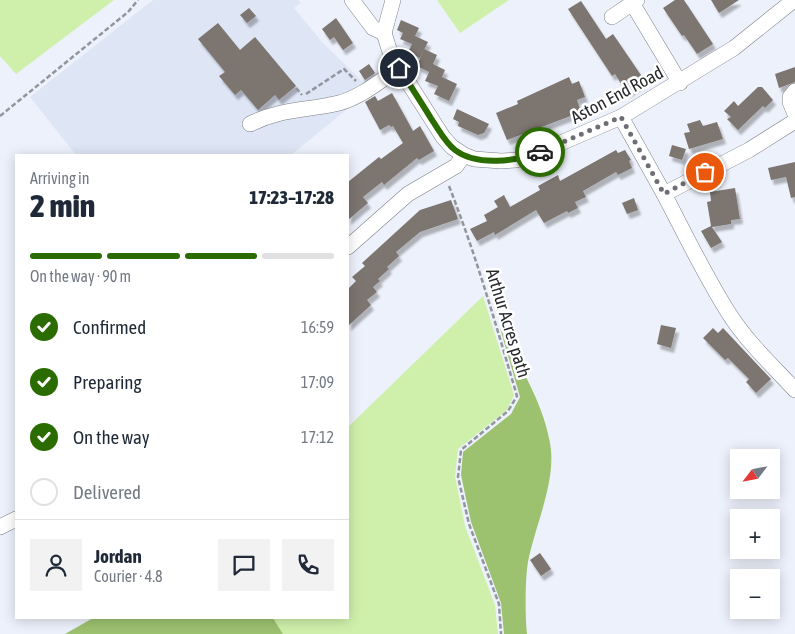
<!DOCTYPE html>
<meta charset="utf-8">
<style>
:root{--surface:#fff;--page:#f2f2f3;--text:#1f2937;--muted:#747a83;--line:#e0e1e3;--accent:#2b6c00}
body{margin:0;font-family:"Asap Condensed",sans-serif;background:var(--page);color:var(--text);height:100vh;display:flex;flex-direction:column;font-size:19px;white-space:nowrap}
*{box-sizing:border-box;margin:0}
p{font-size:16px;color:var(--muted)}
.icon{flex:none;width:28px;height:28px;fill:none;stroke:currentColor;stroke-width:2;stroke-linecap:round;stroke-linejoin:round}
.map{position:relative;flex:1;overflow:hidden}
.side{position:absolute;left:15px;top:154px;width:334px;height:465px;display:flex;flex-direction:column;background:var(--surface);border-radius:0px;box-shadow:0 2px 12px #0003}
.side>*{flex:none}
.needle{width:32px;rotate:238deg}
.fabs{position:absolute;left:730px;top:449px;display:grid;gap:10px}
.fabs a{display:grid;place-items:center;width:50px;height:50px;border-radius:0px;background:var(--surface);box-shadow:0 2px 12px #0003;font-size:25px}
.pin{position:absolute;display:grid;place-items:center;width:42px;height:42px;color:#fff;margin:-21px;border:2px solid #fff;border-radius:50%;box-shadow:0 1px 5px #0007}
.courier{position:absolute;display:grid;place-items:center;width:50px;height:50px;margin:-25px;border:4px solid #2b6c00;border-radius:50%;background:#fff;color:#222;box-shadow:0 1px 6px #0007}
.head em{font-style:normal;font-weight:800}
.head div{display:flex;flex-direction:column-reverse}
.head{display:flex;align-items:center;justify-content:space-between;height:85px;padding:0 15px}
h1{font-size:32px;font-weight:800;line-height:38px}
.bar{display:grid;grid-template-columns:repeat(4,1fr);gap:8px 5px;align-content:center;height:60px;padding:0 15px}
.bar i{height:6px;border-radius:4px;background:var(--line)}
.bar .on{background:var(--accent)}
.bar p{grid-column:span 4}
.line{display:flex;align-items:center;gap:12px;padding:0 15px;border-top:1px solid var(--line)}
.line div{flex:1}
.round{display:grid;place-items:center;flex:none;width:52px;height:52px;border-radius:0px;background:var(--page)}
ol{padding:0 15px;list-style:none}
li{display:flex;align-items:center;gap:15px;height:55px}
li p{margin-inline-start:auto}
li .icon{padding:5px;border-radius:50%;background:var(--accent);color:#fff;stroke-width:4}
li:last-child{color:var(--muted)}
li i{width:28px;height:28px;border:2px solid var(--line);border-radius:50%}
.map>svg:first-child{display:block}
.built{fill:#dee5f5}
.green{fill:#cff0ab}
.forest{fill:#9cc16f}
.building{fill:#7d7470;filter:url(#shadow)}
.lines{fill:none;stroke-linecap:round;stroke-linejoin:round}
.minor-casing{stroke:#7c7f87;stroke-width:16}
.path{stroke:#93959d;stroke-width:2.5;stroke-dasharray:5 2.5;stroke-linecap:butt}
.minor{stroke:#fff;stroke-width:15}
.done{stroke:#6d6f75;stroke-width:5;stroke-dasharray:0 9}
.route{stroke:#2b6c00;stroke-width:6}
.labels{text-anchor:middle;stroke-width:5;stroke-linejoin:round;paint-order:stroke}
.street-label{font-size:18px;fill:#28292d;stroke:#fff}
</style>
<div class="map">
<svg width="795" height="634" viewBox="0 0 795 634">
<defs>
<filter id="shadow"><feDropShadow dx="3" dy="5" stdDeviation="1" flood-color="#0004"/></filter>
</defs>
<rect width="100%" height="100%" fill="#edf1fb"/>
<polygon class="built" points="153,0 298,0 301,3 294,8 322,42 362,81 385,66 393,79 357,101 291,155 76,155 30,97"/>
<g class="green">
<polygon points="0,0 114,0 16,74 0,56"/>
<polygon points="437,0 509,0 460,33"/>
<polygon points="483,296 514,395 507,410 458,449 455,476 465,526 495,605 498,634 283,634 273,618 348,618 348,427"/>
</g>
<g class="forest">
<path d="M500 328C519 365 543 402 550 443 557 481 535 525 528 562 525 579 525 616 527 634H504L501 603 471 522 461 475 463 452 511 414 520 397Z"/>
<polygon points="93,618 273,618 283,634 65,634"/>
</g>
<g class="building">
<polygon points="675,0 684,0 713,44 697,54 684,35 682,36 663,8"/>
<polygon points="711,0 739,0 719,13"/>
<polygon points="581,1 606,39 613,34 645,81 627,93 615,74 612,76 568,9"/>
<polygon points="249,8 256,16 247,23 240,15"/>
<polygon points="336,18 353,43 343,50 334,37 330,40 322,29"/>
<polygon points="401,20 419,28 415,36 428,42 420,58 408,52 412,44 400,39 403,33 397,30"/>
<polygon points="218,23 240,50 255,37 296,86 279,100 275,95 258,110 241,90 235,95 219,76 225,72 198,39"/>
<polygon points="424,49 437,55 433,64 445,70 442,77 457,84 449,101 434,94 438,86 425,81 430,70 429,72 417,66"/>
<polygon points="369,64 375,73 365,80 359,71"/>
<polygon points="795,67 795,82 779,88 775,74"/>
<polygon points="569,77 572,84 579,81 585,97 577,100 581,112 507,140 496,113 518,104 517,101"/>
<polygon points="758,87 762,87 773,100 765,108 763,106 738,130 727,119 731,117 724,111 734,101 738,106"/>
<polygon points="392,93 413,131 420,126 434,151 419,160 417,158 384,185 382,182 363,197 368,203 348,220 348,182 379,157 381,159 403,143 393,126 391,127 389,125 380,130 365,102 375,96 378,101"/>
<polygon points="457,109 489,124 484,133 478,135 458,126 459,122 453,119"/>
<polygon points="700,120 703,126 717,122 723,139 689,149 684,133 690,132 687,124"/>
<polygon points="672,145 686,149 682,160 669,156"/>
<polygon points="616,150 618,153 625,150 631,160 629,161 632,168 618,175 616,172 583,191 586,197 575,202 578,208 568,213 567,211 544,223 536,210 495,235 494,232 477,241 470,229 487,221 484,215 498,207 494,201 504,195 510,207 540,190 538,186 558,175 560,181"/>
<polygon points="795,162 795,197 791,198 786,177 771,180 768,168"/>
<polygon points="735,188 740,219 731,220 731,224 712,227 722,242 711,248 701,231 711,226 707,202 711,201 710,192"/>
<polygon points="634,198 638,210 627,214 622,203"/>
<polygon points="451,200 458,219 420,232 396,252 399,256 387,267 389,269 378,279 380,281 373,287 377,292 367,300 371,305 348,326 348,289 356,281 352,277 365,266 362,263 420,210"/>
<polygon points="661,325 676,328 671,348 657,344"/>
<polygon points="713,328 718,333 723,328 771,379 756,393 746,382 749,379 728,358 725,360 703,338"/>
<polygon points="540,553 551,569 541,576 530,560"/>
</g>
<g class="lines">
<defs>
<g id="minor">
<polyline points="352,0 373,28 384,33 390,52 399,68 443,137 452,147 464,155 474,159 501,161 516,160 533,155 621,117 734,48 794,0"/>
<polyline points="632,3 680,83"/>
<polyline points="612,17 637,0"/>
<polyline points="384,33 393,0"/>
<polyline points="795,91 790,97 790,102 795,114"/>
<polyline points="621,117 664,194 749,150 795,121"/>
<path d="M250 124C282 108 306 111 339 103 361 97 380 81 399 68"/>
<path d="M664 194C685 234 704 274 728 312 746 341 772 365 795 390"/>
<polyline points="348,247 408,194 456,166 464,155"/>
<polyline points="0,527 16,519"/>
</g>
</defs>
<use href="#minor" class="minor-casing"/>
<g class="path">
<polyline points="296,88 302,95"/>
<polyline points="306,94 344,69 356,81"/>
<polyline points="0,116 128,12 138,0"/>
<path d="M449 186C476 255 496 325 517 396L508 411 461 450 458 477 469 524 499 604 501 634"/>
</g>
<use href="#minor" class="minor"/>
</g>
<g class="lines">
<polyline class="done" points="540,152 621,117 664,194 705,172"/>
<path class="route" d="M399 68C410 85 421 102 432 120 439 130 445 142 455 150 477 167 517 161 540 152"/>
</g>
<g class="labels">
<g class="street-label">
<text transform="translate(617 95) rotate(-28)" y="6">Aston End Road</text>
<text transform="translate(508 323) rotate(73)" y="6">Arthur Acres path</text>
</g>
</g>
</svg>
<div class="fabs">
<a><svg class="needle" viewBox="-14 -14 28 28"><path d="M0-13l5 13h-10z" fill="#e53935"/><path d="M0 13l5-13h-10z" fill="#747a83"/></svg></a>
<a>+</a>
<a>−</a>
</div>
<div class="pin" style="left:705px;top:172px;background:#ea580c"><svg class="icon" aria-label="bag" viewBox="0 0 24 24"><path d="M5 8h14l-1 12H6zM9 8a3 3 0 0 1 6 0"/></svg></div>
<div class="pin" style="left:399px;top:68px;background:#1f2937"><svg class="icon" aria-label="home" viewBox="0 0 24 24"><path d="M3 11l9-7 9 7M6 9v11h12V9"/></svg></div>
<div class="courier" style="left:540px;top:152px"><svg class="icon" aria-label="car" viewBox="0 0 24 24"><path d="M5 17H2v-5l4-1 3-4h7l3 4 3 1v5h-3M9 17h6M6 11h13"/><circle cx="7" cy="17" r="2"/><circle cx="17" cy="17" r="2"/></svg></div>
<section class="side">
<div class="head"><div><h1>2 min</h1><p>Arriving in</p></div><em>17:23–17:28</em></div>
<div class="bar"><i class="on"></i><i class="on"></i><i class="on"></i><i></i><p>On the way · 90 m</p></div>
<ol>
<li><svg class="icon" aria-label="check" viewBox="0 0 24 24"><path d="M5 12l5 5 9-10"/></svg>Confirmed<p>16:59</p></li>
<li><svg class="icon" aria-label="check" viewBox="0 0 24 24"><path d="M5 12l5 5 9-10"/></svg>Preparing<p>17:09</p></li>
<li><svg class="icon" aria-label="check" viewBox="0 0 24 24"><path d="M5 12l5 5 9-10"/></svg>On the way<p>17:12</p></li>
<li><i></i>Delivered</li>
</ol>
<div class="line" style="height:90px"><a class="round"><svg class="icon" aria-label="person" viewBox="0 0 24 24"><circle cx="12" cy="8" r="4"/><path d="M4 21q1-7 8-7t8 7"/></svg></a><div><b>Jordan</b><p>Courier · 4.8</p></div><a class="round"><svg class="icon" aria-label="chat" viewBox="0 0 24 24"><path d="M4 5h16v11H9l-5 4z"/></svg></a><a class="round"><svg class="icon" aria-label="phone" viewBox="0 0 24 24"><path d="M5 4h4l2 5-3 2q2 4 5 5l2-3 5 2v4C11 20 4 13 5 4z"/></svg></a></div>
</section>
</div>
